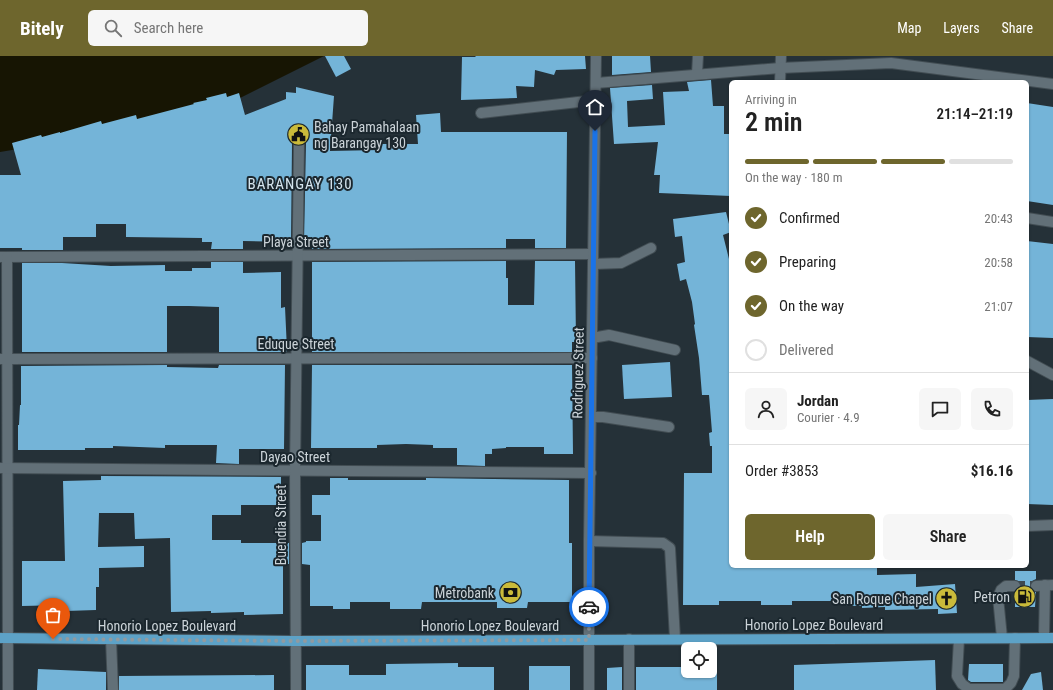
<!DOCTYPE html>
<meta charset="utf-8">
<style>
:root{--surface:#fff;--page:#f6f6f6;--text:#222;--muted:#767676;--line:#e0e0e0;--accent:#6e662d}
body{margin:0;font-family:"Roboto Condensed",sans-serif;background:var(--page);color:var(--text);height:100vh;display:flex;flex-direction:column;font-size:15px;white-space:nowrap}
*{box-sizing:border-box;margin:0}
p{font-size:13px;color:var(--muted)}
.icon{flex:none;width:22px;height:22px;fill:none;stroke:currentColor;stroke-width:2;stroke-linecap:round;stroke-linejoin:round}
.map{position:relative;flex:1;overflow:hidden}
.details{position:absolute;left:729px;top:24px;width:300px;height:488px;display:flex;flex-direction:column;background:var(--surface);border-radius:6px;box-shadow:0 1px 3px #0004}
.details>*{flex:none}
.tools{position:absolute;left:681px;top:586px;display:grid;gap:8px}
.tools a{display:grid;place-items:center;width:36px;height:36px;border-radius:6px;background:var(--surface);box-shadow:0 1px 3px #0004;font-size:20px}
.pin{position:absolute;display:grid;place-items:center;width:34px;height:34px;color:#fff;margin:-41px -17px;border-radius:50% 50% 50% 0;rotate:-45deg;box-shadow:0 0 4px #0007}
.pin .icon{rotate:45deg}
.courier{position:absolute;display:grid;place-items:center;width:40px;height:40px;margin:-20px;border:3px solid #1a73e8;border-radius:50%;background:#fff;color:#222;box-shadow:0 1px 5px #0007}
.summary em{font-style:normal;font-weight:600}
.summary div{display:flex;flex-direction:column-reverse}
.summary{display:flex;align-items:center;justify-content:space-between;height:68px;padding:0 16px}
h1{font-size:26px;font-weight:600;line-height:30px}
.bar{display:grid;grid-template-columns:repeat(4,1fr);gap:6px 4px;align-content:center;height:48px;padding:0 16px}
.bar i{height:5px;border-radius:3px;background:var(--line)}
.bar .current{background:var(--accent)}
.bar p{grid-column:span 4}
.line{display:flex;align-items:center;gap:10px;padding:0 16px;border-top:1px solid var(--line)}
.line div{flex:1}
.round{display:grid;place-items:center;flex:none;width:42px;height:42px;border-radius:6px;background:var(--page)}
ol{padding:0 16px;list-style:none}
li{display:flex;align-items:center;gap:12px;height:44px}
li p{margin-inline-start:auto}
li .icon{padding:4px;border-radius:50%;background:var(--accent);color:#fff;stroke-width:4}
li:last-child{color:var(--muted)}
li i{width:22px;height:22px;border:2px solid var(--line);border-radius:50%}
.button{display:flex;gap:8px;margin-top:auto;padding:8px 16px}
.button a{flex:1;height:46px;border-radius:6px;background:var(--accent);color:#fff;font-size:16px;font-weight:600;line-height:46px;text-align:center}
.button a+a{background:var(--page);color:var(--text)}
header{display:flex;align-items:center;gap:24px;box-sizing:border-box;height:56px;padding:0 20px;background:var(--accent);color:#fff}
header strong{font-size:19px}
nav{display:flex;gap:22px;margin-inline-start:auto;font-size:14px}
.search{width:280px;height:36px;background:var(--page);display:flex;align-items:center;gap:10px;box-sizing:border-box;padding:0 14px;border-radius:6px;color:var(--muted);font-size:15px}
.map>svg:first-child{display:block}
.water{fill:#171503}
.building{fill:#74b4d8}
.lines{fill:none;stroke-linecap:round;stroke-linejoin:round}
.minor-tunnel{stroke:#3e4950;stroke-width:10;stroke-dasharray:10 5;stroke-linecap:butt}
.minor-casing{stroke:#424d53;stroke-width:12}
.major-casing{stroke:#424d53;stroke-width:12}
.minor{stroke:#627078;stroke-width:10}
.major{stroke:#5da2c7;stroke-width:10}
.done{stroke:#919aa0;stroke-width:4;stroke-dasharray:0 7.2}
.route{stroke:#1a73e8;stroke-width:5}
.labels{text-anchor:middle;stroke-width:4;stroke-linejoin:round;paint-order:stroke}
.poi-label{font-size:14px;fill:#cbd3d8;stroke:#1b272e;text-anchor:end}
.street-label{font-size:14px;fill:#cbd3d8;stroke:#1b272e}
.neighbourhood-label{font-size:15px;letter-spacing:1px;fill:#d5e5ee;stroke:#1b272e}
</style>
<header>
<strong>Bitely</strong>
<div class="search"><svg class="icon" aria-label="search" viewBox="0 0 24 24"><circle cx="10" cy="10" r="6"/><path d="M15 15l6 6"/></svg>Search here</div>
<nav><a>Map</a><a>Layers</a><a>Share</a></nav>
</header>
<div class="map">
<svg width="1053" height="634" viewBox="0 0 1053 634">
<rect width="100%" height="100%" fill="#253138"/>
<polygon class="water" points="0,0 324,0 198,63 0,96"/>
<g class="building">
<polygon points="325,0 344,0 351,13 336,21"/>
<polygon points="476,0 585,0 586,13 556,14 554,19 535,14 534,31 516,30 517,42 461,44 462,1 475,1"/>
<polygon points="612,0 650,0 651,16 612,19"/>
<polygon points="711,24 713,50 724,50 724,78 731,78 731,140 659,137 660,119 654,119 658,86 614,88 610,32 652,29 653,43 627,45 628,71 665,69 663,36 689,35 687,26"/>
<polygon points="296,31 334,40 330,95 380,94 380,88 418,88 416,59 440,57 441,76 567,76 566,192 535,192 535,183 506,183 506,192 312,193 312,186 304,186 306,87 303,82 299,81 294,83 292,87 291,186 243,185 243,193 211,193 212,186 202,186 202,182 126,181 126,168 96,168 96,181 63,181 63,194 22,194 22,192 0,192 0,119 21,119 12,87 41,79 42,81 60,76 60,77 101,65 102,68 136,59 137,63 194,48 193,47 207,44 206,42 226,37 227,41 239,37 245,59 286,43 286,36 296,37"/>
<polygon points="1027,47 1053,51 1053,149 1027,145"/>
<polygon points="726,156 731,176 723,179 731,211 731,511 877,510 877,519 916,518 916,531 955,528 957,557 938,558 938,553 885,554 885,551 862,552 862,550 846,550 846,545 792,545 792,549 761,549 761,545 719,545 719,549 683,549 684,417 712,417 712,390 710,390 709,377 712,376 709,339 702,339 699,302 694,269 695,268 692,246 686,223 680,225 677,208 685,206 682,180 675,181 673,163"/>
<polygon points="1027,185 1053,188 1053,282 1027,281"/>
<polygon points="506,205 506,222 508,222 508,249 534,249 535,205 575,205 576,286 572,286 572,296 312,296 312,206"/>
<polygon points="211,206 243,206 243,217 281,216 281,252 285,251 287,294 286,296 219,296 219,251 189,250 167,250 167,296 22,296 22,207 62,207 111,210 165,209 165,215 192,215 192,212 211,212"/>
<polygon points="670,306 672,341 624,343 622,309"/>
<polygon points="167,309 167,311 218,312 219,309 285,309 284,393 239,393 239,408 216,407 217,389 165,389 165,392 113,390 113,392 85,392 85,394 18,394 18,369 19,369 20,349 21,349 21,310"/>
<polygon points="312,309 572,309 573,398 544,398 544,391 506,391 506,392 492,393 492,398 485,398 485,410 457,409 457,392 433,392 433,389 406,388 377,389 377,392 311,392"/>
<polygon points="1053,343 1053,449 1027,448 1027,344"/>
<polygon points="101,420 281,421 281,449 241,449 241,459 212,459 212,484 241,484 241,487 289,487 289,508 283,508 283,558 244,559 244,556 211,557 211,555 171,556 170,482 135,483 134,457 99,457 98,491 144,490 144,511 99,512 99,531 96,531 96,554 66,555 66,549 22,550 22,505 65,505 63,425 101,424"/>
<polygon points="330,422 348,422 348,424 426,424 426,422 569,424 569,487 572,487 572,546 528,546 527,552 497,552 497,546 422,546 421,553 390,553 390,546 350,546 350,553 333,553 333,550 310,550 310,509 302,508 302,487 306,486 306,485 321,485 321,459 312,459 312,439 330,439"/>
<polygon points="1015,515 1036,515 1036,523 1032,525 1030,530 1031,534 1036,536 1035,551 1015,551 1015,536 1019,535 1021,530 1020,526 1015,524"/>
<polygon points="935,604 936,634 794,634 794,609"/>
<polygon points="458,607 458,611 494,611 494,634 306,634 306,609 349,609 349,619 386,619 386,608"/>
<polygon points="969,608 1003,608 1003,626 971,626 968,624"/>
<rect x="529" y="610" width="41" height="24"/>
<polygon points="622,611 622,634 607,634 607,612"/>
<polygon points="636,611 688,611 688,615 710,615 710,611 717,611 717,634 636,634"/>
<polygon points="38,613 106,616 106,634 37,634"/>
<polygon points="1041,616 1043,634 1022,634 1031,618"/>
<polygon points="274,619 274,634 119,634 119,620"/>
</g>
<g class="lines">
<polyline class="minor-tunnel" points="1015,530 1036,530"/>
<defs>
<g id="minor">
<polyline points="697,18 698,0"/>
<polyline points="780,26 781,0"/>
<polyline points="596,27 780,12 891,7 1053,28"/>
<polyline points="481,57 596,44"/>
<polyline points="1027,162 1053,166"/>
<polyline points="0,201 593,198"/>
<polyline points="7,201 8,634"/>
<polyline points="593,208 621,207 651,192"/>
<polyline points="592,282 609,279 675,294"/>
<polyline points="0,303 592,302"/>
<polyline points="1027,305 1053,319"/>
<polyline points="591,361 603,361 669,371"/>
<polyline points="0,412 591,417"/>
<polyline points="1027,470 1053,469"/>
<polyline points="589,485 663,487 670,492 675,583"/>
<polyline points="1036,530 1053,529"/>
<polyline points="1002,582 998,541 1001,534 1006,530 1015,530"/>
<polyline points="1044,582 1045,529"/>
<polyline points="111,583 113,634"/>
<polyline points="959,583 957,620 962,628 969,633 1005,633 1011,627 1014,620 1015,582"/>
<polyline points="296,634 295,415 299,87"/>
<polyline points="589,634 589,485 596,0"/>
<polyline points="629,634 629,583"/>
</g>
<polyline id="major" points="0,582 295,585 1053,582"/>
</defs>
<use href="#minor" class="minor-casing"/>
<use href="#major" class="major-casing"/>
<use href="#minor" class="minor"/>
<use href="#major" class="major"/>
</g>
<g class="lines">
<polyline class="done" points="53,583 295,585 589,584 589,551"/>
<polyline class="route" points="589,551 595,75"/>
</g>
<defs>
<symbol id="civic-disc" viewBox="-11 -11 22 22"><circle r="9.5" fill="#caba3a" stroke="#1b272e"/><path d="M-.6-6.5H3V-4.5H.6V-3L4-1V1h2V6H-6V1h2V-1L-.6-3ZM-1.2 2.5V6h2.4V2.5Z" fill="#111"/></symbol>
<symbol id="bank-disc" viewBox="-11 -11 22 22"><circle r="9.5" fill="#caba3a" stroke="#1b272e"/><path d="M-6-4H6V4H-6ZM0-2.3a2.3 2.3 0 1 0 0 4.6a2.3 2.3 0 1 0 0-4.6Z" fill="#111"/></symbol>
<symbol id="fuel-disc" viewBox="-11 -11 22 22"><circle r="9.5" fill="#caba3a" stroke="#1b272e"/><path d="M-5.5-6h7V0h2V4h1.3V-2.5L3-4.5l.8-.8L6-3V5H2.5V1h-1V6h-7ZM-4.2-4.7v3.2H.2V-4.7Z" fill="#111"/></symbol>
<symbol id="church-disc" viewBox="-11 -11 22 22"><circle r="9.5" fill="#caba3a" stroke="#1b272e"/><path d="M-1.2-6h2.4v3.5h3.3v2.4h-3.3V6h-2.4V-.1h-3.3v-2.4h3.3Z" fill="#111"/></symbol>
</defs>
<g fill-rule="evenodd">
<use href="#civic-disc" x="286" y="66" width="25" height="25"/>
<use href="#bank-disc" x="498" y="524" width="25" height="25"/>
<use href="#fuel-disc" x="1012" y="528" width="25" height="25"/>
<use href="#church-disc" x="934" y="530" width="25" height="25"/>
</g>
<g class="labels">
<g class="poi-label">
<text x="314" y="76" text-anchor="start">Bahay Pamahalaan<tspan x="314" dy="16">ng Barangay 130</tspan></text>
<text x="494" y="542">Metrobank</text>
<text x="1010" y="546">Petron</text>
<text x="932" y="548">San Roque Chapel</text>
</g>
<g class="street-label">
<text x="296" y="191">Playa Street</text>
<text x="296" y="293">Eduque Street</text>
<text transform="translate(578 317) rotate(-89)" y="5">Rodriguez Street</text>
<text x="295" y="406">Dayao Street</text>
<text transform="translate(281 469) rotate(-90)" y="5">Buendia Street</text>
<text x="814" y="574">Honorio Lopez Boulevard</text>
<text x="167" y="575">Honorio Lopez Boulevard</text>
<text x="490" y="575">Honorio Lopez Boulevard</text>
</g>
<g class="neighbourhood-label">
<text x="300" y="133">BARANGAY 130</text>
</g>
</g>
</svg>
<div class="tools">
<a><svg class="icon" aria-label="locate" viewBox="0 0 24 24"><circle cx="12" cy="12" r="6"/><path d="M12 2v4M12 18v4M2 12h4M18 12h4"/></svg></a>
</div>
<div class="pin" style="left:53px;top:583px;background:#ea580c"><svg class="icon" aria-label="bag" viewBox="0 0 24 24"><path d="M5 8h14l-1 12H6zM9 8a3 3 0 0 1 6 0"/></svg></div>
<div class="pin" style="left:595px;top:75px;background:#1f2937"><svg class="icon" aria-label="home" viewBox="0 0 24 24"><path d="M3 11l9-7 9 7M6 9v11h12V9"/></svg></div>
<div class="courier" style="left:589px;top:551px"><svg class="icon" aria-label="car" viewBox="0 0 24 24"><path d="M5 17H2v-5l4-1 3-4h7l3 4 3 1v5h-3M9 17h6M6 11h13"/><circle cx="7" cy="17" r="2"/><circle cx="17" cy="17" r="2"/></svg></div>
<section class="details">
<div class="summary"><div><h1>2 min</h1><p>Arriving in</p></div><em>21:14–21:19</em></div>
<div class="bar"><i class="current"></i><i class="current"></i><i class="current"></i><i></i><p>On the way · 180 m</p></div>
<ol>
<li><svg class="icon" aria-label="check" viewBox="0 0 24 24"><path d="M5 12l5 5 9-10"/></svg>Confirmed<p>20:43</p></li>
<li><svg class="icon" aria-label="check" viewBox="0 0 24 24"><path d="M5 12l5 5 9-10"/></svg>Preparing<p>20:58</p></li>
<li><svg class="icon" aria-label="check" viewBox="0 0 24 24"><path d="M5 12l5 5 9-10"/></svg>On the way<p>21:07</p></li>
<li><i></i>Delivered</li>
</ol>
<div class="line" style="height:72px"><a class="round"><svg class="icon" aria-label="person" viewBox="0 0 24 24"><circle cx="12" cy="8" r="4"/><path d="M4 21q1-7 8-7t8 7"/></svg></a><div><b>Jordan</b><p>Courier · 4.9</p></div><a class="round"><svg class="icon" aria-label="chat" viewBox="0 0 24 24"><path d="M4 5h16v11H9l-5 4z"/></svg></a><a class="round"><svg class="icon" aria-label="phone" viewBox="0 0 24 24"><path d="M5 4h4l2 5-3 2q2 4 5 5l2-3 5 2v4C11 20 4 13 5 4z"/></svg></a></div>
<div class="line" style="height:52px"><div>Order #3853</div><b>$16.16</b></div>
<div class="button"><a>Help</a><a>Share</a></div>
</section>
</div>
